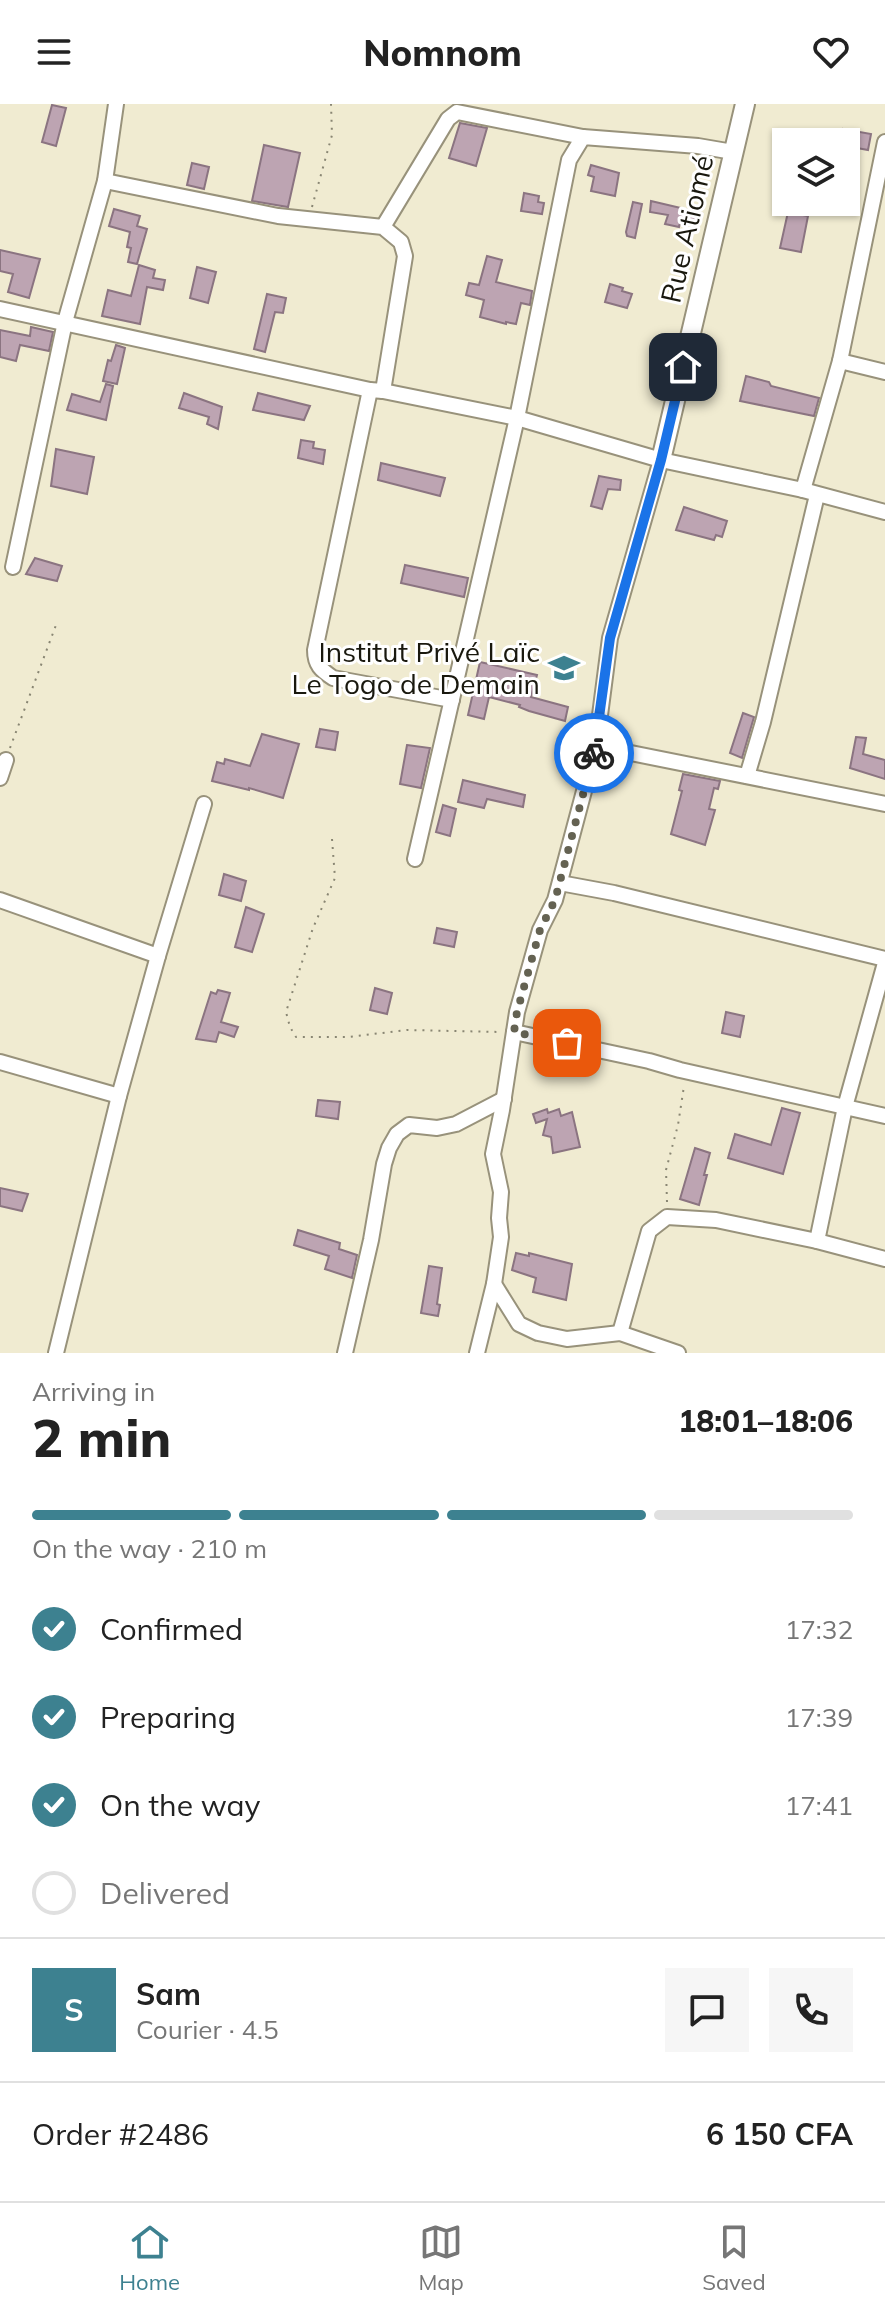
<!DOCTYPE html>
<meta charset="utf-8">
<style>
:root{--surface:#fff;--page:#f6f6f6;--text:#222;--muted:#767676;--line:#e0e0e0;--accent:#3d8190}
body{margin:0;font-family:Mulish,sans-serif;background:var(--page);color:var(--text);height:100vh;display:flex;flex-direction:column;font-size:30px;white-space:nowrap}
*{box-sizing:border-box;margin:0}
p{font-size:26px;color:var(--muted)}
.icon{flex:none;width:44px;height:44px;fill:none;stroke:currentColor;stroke-width:2;stroke-linecap:round;stroke-linejoin:round}
.map{position:relative;height:1249px;overflow:hidden}
.drawer{display:flex;flex-direction:column;background:var(--surface);flex:1}
.drawer>*{flex:none}
.fabs{position:absolute;left:772px;top:24px;display:grid;gap:16px}
.fabs a{display:grid;place-items:center;width:88px;height:88px;border-radius:0px;background:var(--surface);box-shadow:0 2px 6px #0004;font-size:40px}
.pin{position:absolute;display:grid;place-items:center;width:68px;height:68px;color:#fff;margin:-34px;border-radius:16px;box-shadow:0 4px 12px #0006}
.courier{position:absolute;display:grid;place-items:center;width:80px;height:80px;margin:-40px;border:6px solid #1a73e8;border-radius:50%;background:#fff;color:#222;box-shadow:0 2px 10px #0007}
.summary em{font-style:normal;font-weight:800}
.summary div{display:flex;flex-direction:column-reverse}
.summary{display:flex;align-items:center;justify-content:space-between;height:136px;padding:0 32px}
h1{font-size:52px;font-weight:800;line-height:60px}
.bar{display:grid;grid-template-columns:repeat(4,1fr);gap:12px 8px;align-content:center;height:96px;padding:0 32px}
.bar i{height:10px;border-radius:6px;background:var(--line)}
.bar .selected{background:var(--accent)}
.bar p{grid-column:span 4}
.line{display:flex;align-items:center;gap:20px;padding:0 32px;border-top:2px solid var(--line)}
.line div{flex:1}
.round{display:grid;place-items:center;flex:none;width:84px;height:84px;border-radius:0px;background:var(--page)}
ol{padding:0 32px;list-style:none}
li{display:flex;align-items:center;gap:24px;height:88px}
li p{margin-inline-start:auto}
li .icon{padding:8px;border-radius:50%;background:var(--accent);color:#fff;stroke-width:4}
li:last-child{color:var(--muted)}
li i{width:44px;height:44px;border:4px solid var(--line);border-radius:50%}
header{display:flex;justify-content:space-between;align-items:center;height:104px;padding:0 32px;background:var(--surface);font-size:36px;font-weight:800}
.tab-bar{display:flex;justify-content:space-around;align-items:center;height:112px;border-top:2px solid var(--line);background:var(--surface);font-size:22px;color:var(--muted)}
.tab-bar a{display:grid;justify-items:center;gap:4px}
.tab-bar .selected{color:var(--accent)}
.map>svg:first-child{display:block}
.building{fill:#bda4b2;stroke:#8b7481;stroke-width:2}
.lines{fill:none;stroke-linecap:round;stroke-linejoin:round}
.minor-casing{stroke:#98927b;stroke-width:18}
.tertiary-casing{stroke:#98927b;stroke-width:22}
.path{stroke:#898673;stroke-width:2;stroke-dasharray:2 6;stroke-linecap:butt}
.minor{stroke:#fff;stroke-width:14}
.tertiary{stroke:#fff;stroke-width:18}
.done{stroke:#646252;stroke-width:8;stroke-dasharray:0 14.4}
.route{stroke:#1a73e8;stroke-width:10}
.labels{text-anchor:middle;stroke-width:6;stroke-linejoin:round;paint-order:stroke}
.street-label{font-size:28px;fill:#19180e;stroke:#fff}
.poi-label{font-size:28px;fill:#19180e;stroke:#fff;text-anchor:end}
</style>
<header><svg class="icon" aria-label="menu" viewBox="0 0 24 24"><path d="M4 6h16M4 12h16M4 18h16"/></svg>Nomnom<svg class="icon" aria-label="heart" viewBox="0 0 24 24"><path d="M12 20l-8-8c-3-5 5-10 8-4 3-6 11-1 8 4z"/></svg></header>
<div class="map">
<svg width="885" height="1249" viewBox="0 0 885 1249">
<rect width="100%" height="100%" fill="#f0ebd1"/>
<g class="building">
<polygon points="52,1 66,4 56,42 42,38"/>
<polygon points="460,19 487,24 476,62 449,54"/>
<polygon points="843,25 871,30 868,46 846,42 846,38 841,38"/>
<polygon points="264,41 300,49 288,103 252,97"/>
<polygon points="192,59 209,63 204,85 187,81"/>
<polygon points="591,61 619,69 615,92 591,87 594,73 588,71"/>
<polygon points="524,89 539,92 538,98 544,99 542,110 521,107"/>
<polygon points="651,97 702,109 700,118 681,114 679,123 665,120 668,111 650,108"/>
<polygon points="633,98 642,100 635,134 627,132 626,128"/>
<polygon points="114,105 140,112 137,122 147,125 137,160 128,158 131,144 127,143 130,128 109,122"/>
<polygon points="788,108 808,112 801,148 780,144"/>
<polygon points="0,146 40,155 29,194 8,188 13,170 0,167"/>
<polygon points="487,152 502,156 496,178 532,187 530,201 521,199 516,220 506,218 506,220 480,213 484,196 466,191 469,179 479,181"/>
<polygon points="139,161 155,166 153,174 165,176 163,186 147,183 140,220 102,212 108,186 131,192"/>
<polygon points="197,163 216,168 208,199 190,194"/>
<polygon points="610,180 623,184 622,187 632,190 627,204 605,198"/>
<polygon points="267,190 286,194 283,209 275,208 265,248 254,245"/>
<polygon points="31,223 53,228 49,247 20,241 16,257 0,253 0,226 30,232"/>
<polygon points="116,241 125,244 117,280 103,277 108,256 111,257"/>
<polygon points="746,272 769,278 771,282 819,294 814,312 740,297"/>
<polygon points="106,280 113,282 106,316 67,306 72,290 100,298"/>
<polygon points="184,289 222,303 218,325 207,320 209,313 179,304"/>
<polygon points="258,289 310,302 304,316 253,306"/>
<polygon points="301,336 314,338 313,344 325,346 323,360 298,354"/>
<polygon points="56,345 94,353 87,390 51,382"/>
<polygon points="381,359 445,374 440,392 378,376"/>
<polygon points="599,372 621,376 620,386 608,385 602,405 591,402"/>
<polygon points="684,403 727,417 722,433 716,431 714,436 676,426"/>
<polygon points="35,454 62,462 57,477 26,470"/>
<polygon points="405,461 468,474 464,493 401,479"/>
<polygon points="480,558 537,571 531,593 568,603 565,617 529,607 519,603 520,601 489,593 484,615 468,611"/>
<polygon points="743,609 754,613 742,654 730,649"/>
<polygon points="320,625 338,628 335,646 316,643"/>
<polygon points="262,630 299,640 283,694 249,684 249,686 212,677 217,658 224,660 225,655 250,662"/>
<polygon points="856,633 866,634 863,650 885,656 885,675 850,664"/>
<polygon points="407,641 430,644 421,684 400,680"/>
<polygon points="683,670 720,677 718,685 714,684 709,705 715,706 705,741 671,730 682,687 679,686"/>
<polygon points="463,676 525,691 523,703 487,695 484,704 458,698"/>
<polygon points="443,701 456,705 450,732 436,728"/>
<polygon points="224,770 246,777 241,797 219,791"/>
<polygon points="246,803 264,810 252,848 235,843"/>
<polygon points="437,824 457,828 454,843 434,839"/>
<polygon points="375,884 392,889 387,910 370,906"/>
<polygon points="218,886 230,889 221,918 238,923 234,933 219,928 216,938 196,935 211,888 216,890"/>
<polygon points="726,908 744,912 740,933 722,929"/>
<polygon points="318,996 340,998 338,1015 316,1012"/>
<polygon points="782,1004 800,1009 783,1070 728,1054 735,1030 771,1041"/>
<polygon points="547,1005 548,1009 559,1005 561,1012 572,1008 580,1043 553,1049 551,1033 543,1031 547,1015 536,1019 533,1010"/>
<polygon points="695,1044 710,1049 704,1071 707,1071 699,1101 680,1095"/>
<polygon points="0,1084 28,1090 22,1107 0,1102"/>
<polygon points="298,1126 340,1139 339,1145 357,1151 352,1174 325,1165 329,1152 294,1141"/>
<polygon points="516,1149 529,1152 529,1149 572,1160 566,1196 533,1188 536,1174 512,1166"/>
<polygon points="429,1162 442,1164 437,1200 440,1201 438,1212 421,1209"/>
</g>
<g class="lines">
<defs>
<g id="minor">
<polyline points="105,77 278,112 383,123 401,138 405,152 383,287"/>
<polyline points="383,123 448,15 457,8 583,33"/>
<polyline points="0,205 370,286 383,287 517,314 661,356 803,386 885,408"/>
<polyline points="840,257 885,268"/>
<path d="M370 286 315 546C315 561 321 566 333 574L452 596"/>
<polyline points="803,386 840,257 885,38"/>
<polyline points="13,463 65,218 105,77 116,0"/>
<polyline points="596,642 885,700"/>
<polyline points="747,672 763,618 817,391"/>
<polyline points="0,674 6,656"/>
<polyline points="415,755 517,314 569,56 583,33 698,42 733,48"/>
<polyline points="560,779 614,789 885,855"/>
<polyline points="0,796 158,852"/>
<polyline points="885,859 845,1003 817,1137 885,1155"/>
<polyline points="514,928 649,957 680,966 885,1012"/>
<polyline points="0,958 119,992"/>
<polyline points="494,1180 519,1220 538,1229 567,1235 620,1229 678,1249"/>
<polyline points="620,1229 649,1127 667,1113 716,1116 817,1137"/>
<polyline points="56,1249 119,992 158,852 204,700"/>
<polyline points="345,1249 371,1136 384,1060 389,1044 397,1030 409,1021 437,1024 456,1020 504,995"/>
<polyline points="477,1249 494,1180 501,1133 499,1114 501,1088 493,1050 502,1006 517,908 540,826 555,796 596,642 610,534 661,356"/>
</g>
<polyline id="tertiary" points="661,356 745,0"/>
</defs>
<use href="#minor" class="minor-casing"/>
<use href="#tertiary" class="tertiary-casing"/>
<g class="path">
<polyline points="312,103 332,31 331,0"/>
<polyline points="10,644 56,521"/>
<polyline points="332,735 335,774 313,824 286,908 290,923 296,933 348,933 407,926 501,928"/>
<polyline points="667,1098 666,1066 678,1021 684,982"/>
</g>
<use href="#minor" class="minor"/>
<use href="#tertiary" class="tertiary"/>
</g>
<g class="lines">
<polyline class="done" points="567,939 514,928 517,908 540,826 555,796 594,649"/>
<polyline class="route" points="594,649 610,534 661,356 683,263"/>
</g>
<defs>
<symbol id="school-bare" viewBox="-9 -9 18 18"><path d="M0-5L7-2L0 1L-7-2ZM-4 1L0 2.5L4 1V4Q0 6-4 4Z" fill="#3d8190" stroke="#fff" stroke-width="2.5" paint-order="stroke"/></symbol>
</defs>
<g fill-rule="evenodd">
<use href="#school-bare" x="542" y="542" width="44" height="44"/>
</g>
<g class="labels">
<g class="street-label">
<text transform="translate(687 125) rotate(-77)" y="10">Rue Atiomé</text>
</g>
<g class="poi-label">
<text x="540" y="558">Institut Privé Laïc<tspan x="540" dy="32">Le Togo de Demain</tspan></text>
</g>
</g>
</svg>
<div class="fabs">
<a><svg class="icon" aria-label="layers" viewBox="0 0 24 24"><path d="M12 4l9 5-9 5-9-5zM3 14l9 5 9-5"/></svg></a>
</div>
<div class="pin" style="left:567px;top:939px;background:#ea580c"><svg class="icon" aria-label="bag" viewBox="0 0 24 24"><path d="M5 8h14l-1 12H6zM9 8a3 3 0 0 1 6 0"/></svg></div>
<div class="pin" style="left:683px;top:263px;background:#1f2937"><svg class="icon" aria-label="home" viewBox="0 0 24 24"><path d="M3 11l9-7 9 7M6 9v11h12V9"/></svg></div>
<div class="courier" style="left:594px;top:649px"><svg class="icon" aria-label="bike" viewBox="0 0 24 24"><circle cx="6" cy="16" r="4"/><circle cx="18" cy="16" r="4"/><path d="M6 16l4-8h5l3 8M10 8l3 8H6M13 5h3"/></svg></div>
</div>
<section class="drawer">
<div class="summary"><div><h1>2 min</h1><p>Arriving in</p></div><em>18:01–18:06</em></div>
<div class="bar"><i class="selected"></i><i class="selected"></i><i class="selected"></i><i></i><p>On the way · 210 m</p></div>
<ol>
<li><svg class="icon" aria-label="check" viewBox="0 0 24 24"><path d="M5 12l5 5 9-10"/></svg>Confirmed<p>17:32</p></li>
<li><svg class="icon" aria-label="check" viewBox="0 0 24 24"><path d="M5 12l5 5 9-10"/></svg>Preparing<p>17:39</p></li>
<li><svg class="icon" aria-label="check" viewBox="0 0 24 24"><path d="M5 12l5 5 9-10"/></svg>On the way<p>17:41</p></li>
<li><i></i>Delivered</li>
</ol>
<div class="line" style="height:144px"><b class="round" style="background:var(--accent);color:#fff">S</b><div><b>Sam</b><p>Courier · 4.5</p></div><a class="round"><svg class="icon" aria-label="chat" viewBox="0 0 24 24"><path d="M4 5h16v11H9l-5 4z"/></svg></a><a class="round"><svg class="icon" aria-label="phone" viewBox="0 0 24 24"><path d="M5 4h4l2 5-3 2q2 4 5 5l2-3 5 2v4C11 20 4 13 5 4z"/></svg></a></div>
<div class="line" style="height:104px"><div>Order #2486</div><b>6 150 CFA</b></div>
</section>
<nav class="tab-bar">
<a class="selected"><svg class="icon" aria-label="home" viewBox="0 0 24 24"><path d="M3 11l9-7 9 7M6 9v11h12V9"/></svg>Home</a>
<a><svg class="icon" aria-label="map" viewBox="0 0 24 24"><path d="M3 6l6-2 6 2 6-2v14l-6 2-6-2-6 2zM9 4v14M15 6v14"/></svg>Map</a>
<a><svg class="icon" aria-label="saved" viewBox="0 0 24 24"><path d="M7 4h10v16l-5-4-5 4z"/></svg>Saved</a>
</nav>
